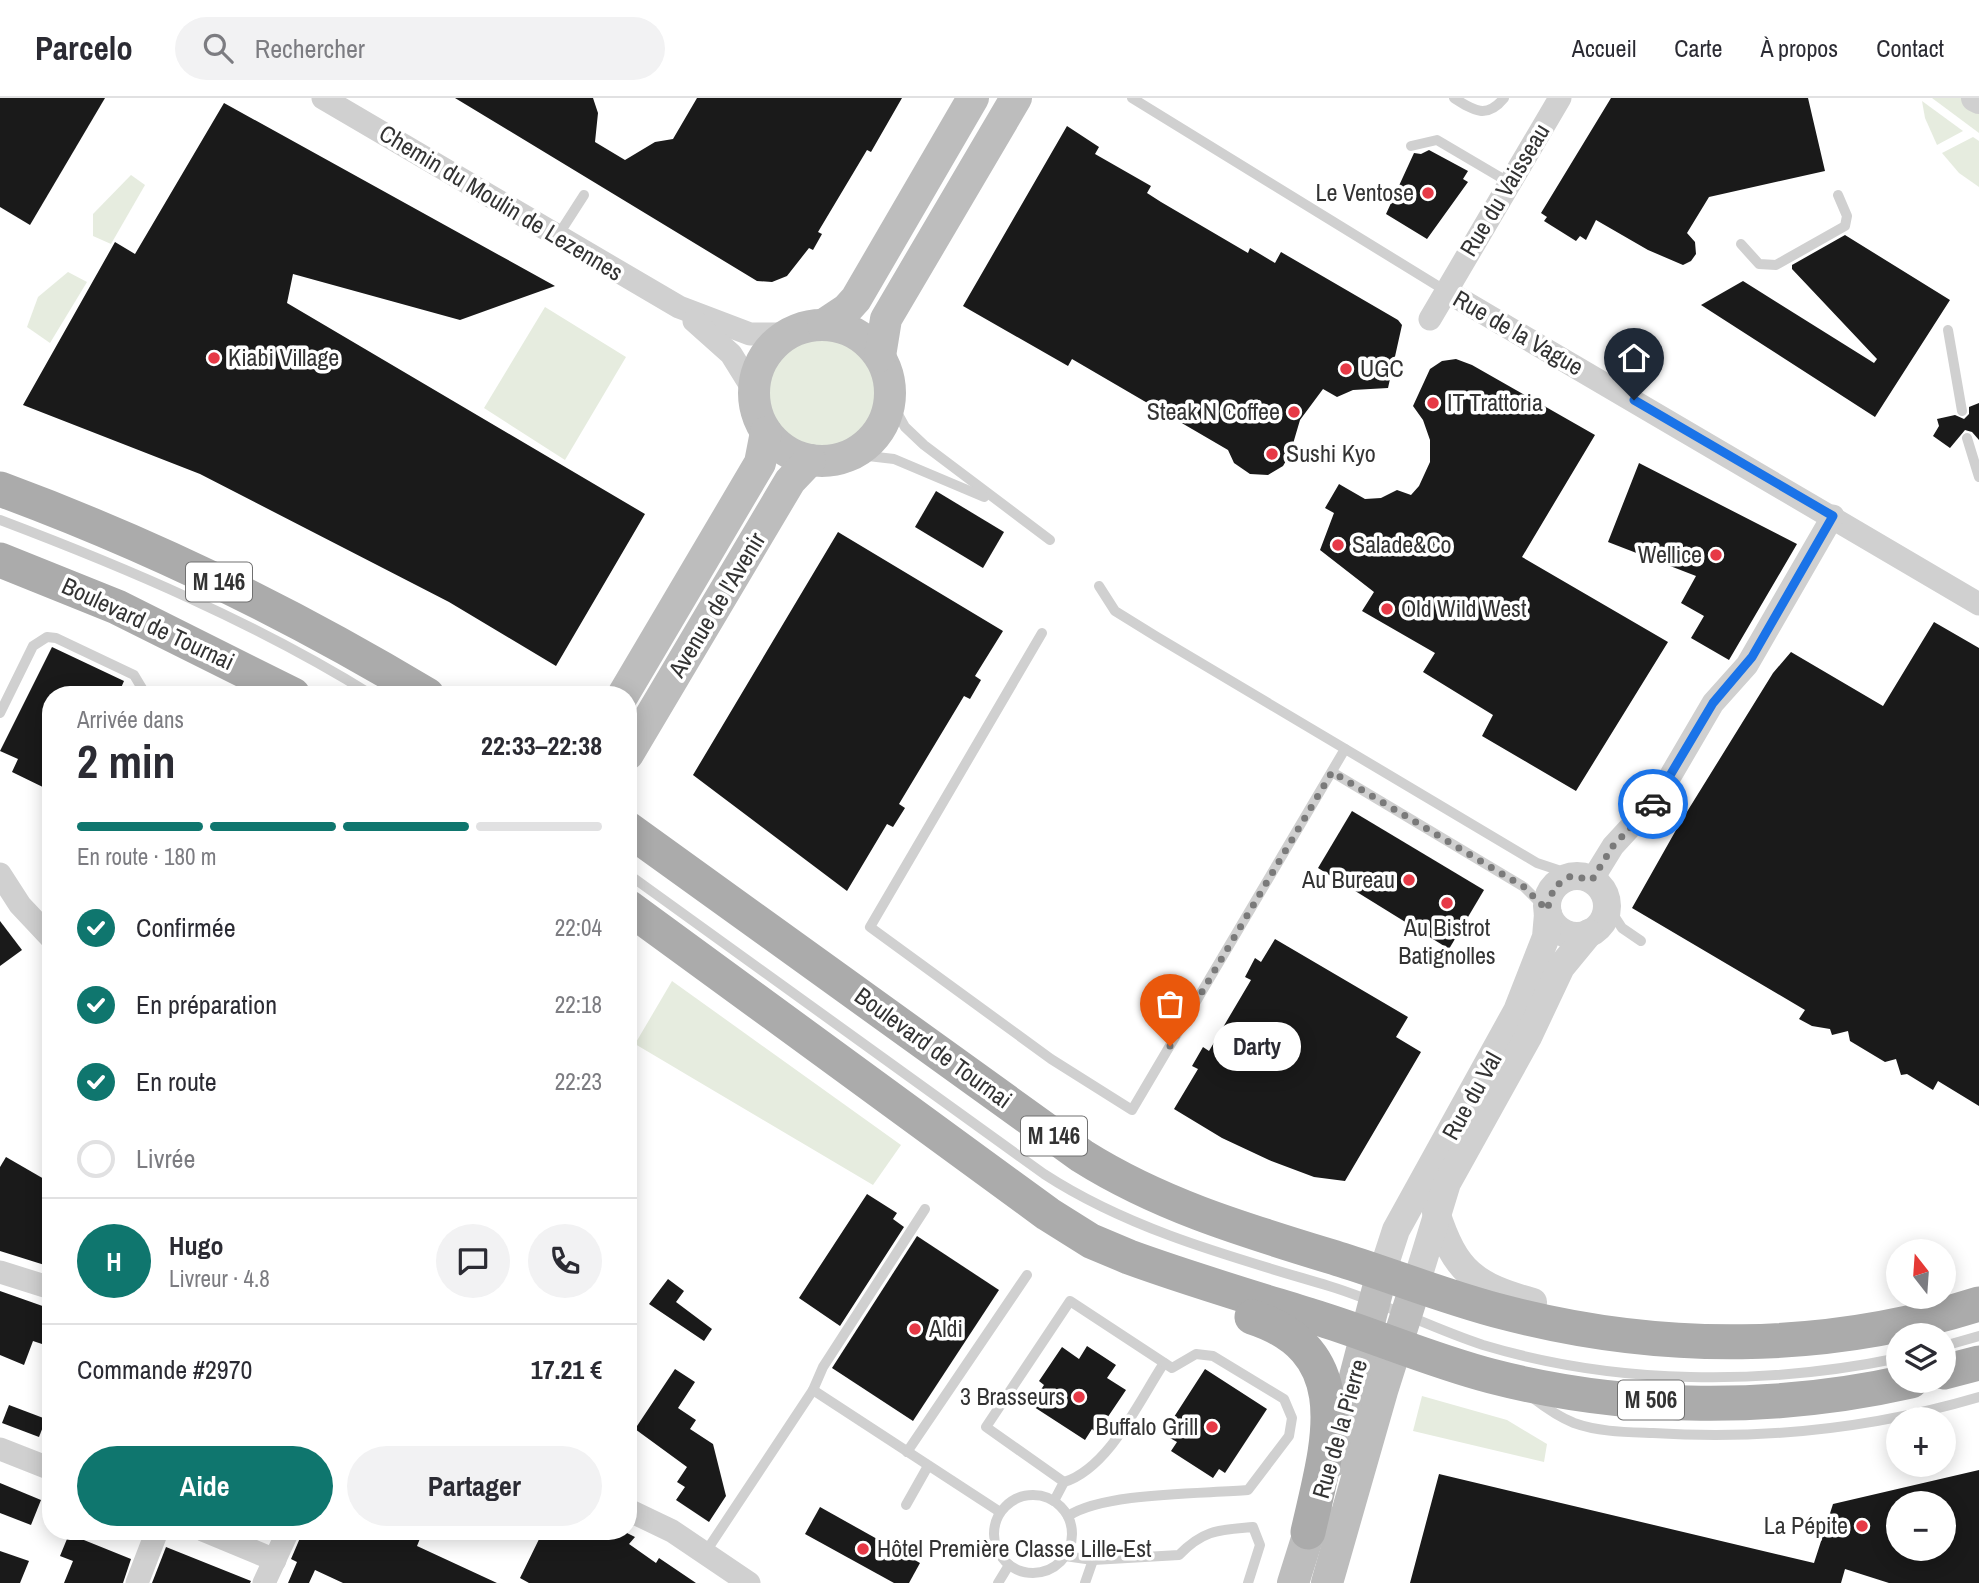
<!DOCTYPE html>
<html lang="fr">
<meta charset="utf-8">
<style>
:root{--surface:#fff;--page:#f2f2f3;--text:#2b2b33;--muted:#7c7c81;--line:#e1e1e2;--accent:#0f766e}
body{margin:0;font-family:"Archivo Narrow",sans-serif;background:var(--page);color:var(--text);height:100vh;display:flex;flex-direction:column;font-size:26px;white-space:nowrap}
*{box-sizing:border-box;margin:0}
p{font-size:23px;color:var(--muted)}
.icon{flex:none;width:38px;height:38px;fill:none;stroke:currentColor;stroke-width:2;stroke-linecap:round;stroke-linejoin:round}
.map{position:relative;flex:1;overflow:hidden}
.details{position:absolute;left:42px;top:588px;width:595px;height:854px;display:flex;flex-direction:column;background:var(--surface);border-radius:28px;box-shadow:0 4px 18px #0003}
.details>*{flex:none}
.needle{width:46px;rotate:343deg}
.buttons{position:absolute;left:1886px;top:1141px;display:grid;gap:14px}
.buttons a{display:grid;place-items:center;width:70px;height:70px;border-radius:50%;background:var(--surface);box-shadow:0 4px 18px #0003;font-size:35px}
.pin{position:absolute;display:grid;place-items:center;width:60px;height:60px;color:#fff;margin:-72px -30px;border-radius:50% 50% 50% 0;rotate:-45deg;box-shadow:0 0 7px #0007}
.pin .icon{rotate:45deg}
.courier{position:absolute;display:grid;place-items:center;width:70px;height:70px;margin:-35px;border:5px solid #1a73e8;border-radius:50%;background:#fff;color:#222;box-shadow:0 2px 9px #0007}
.bubble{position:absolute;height:49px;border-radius:24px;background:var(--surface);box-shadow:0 4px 18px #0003;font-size:23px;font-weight:800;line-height:49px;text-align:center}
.summary em{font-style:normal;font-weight:800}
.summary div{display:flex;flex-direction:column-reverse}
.summary{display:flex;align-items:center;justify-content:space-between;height:119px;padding:0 35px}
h1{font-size:46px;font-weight:800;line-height:52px}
.bar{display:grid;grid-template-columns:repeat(4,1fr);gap:10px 7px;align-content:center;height:84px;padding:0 35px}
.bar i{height:9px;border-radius:5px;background:var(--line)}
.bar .active{background:var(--accent)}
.bar p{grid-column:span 4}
.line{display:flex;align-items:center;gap:18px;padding:0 35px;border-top:2px solid var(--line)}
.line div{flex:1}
.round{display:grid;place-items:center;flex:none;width:74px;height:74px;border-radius:37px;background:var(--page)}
ol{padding:0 35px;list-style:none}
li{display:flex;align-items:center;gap:21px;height:77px}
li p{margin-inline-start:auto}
li .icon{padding:7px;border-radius:50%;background:var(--accent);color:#fff;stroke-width:4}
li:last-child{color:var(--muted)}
li i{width:38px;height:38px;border:4px solid var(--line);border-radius:50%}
.primary-button{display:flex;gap:14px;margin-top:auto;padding:14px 35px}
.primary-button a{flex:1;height:80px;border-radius:42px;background:var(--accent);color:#fff;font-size:28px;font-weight:800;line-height:80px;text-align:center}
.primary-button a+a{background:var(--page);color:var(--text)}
header{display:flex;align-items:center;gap:42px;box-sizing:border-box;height:98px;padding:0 35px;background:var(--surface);border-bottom:2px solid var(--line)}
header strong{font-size:33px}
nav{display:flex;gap:38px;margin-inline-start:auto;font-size:24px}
.search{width:490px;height:63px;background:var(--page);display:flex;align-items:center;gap:18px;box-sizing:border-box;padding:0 24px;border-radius:38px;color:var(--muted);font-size:26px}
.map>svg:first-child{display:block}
.green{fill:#e6ecdf}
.building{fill:#1a1a1a;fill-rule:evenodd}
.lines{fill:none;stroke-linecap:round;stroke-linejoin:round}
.service{stroke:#d0d0d0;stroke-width:10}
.minor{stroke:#d0d0d0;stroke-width:23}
.tertiary{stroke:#d0d0d0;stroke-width:28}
.secondary{stroke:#bdbdbd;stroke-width:32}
.primary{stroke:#ababab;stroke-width:35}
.done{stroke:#7a7a7a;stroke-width:7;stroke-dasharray:0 12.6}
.route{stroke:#1a73e8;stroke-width:9}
.poi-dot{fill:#e63946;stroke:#fff;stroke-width:2.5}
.labels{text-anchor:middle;stroke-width:7;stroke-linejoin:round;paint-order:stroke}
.shield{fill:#fff;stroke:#707070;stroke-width:2}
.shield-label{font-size:23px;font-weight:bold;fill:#333}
.street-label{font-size:24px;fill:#333;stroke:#fff}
.poi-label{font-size:24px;fill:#333;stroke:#fff;text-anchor:start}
</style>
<header>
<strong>Parcelo</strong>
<div class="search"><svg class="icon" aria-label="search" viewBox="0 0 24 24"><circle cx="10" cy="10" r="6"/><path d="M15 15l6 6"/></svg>Rechercher</div>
<nav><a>Accueil</a><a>Carte</a><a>À propos</a><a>Contact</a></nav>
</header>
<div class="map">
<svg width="1979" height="1485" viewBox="0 0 1979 1485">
<rect width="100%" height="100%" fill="#fff"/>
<g class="green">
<polygon points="1932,0 1964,0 1979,8 1979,35"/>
<polygon points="1922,3 1963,33 1937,47 1925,20"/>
<polygon points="1973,39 1979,43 1979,89 1959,75 1942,55"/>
<polygon points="131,77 145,87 111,146 93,138 93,116"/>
<polygon points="68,174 87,184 50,245 27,229 38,199"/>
<polygon points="545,209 626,259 565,362 484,310"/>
<circle cx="822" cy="294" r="55"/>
<polygon points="672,883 901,1047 873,1087 635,946"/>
<polygon points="1422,1298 1507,1322 1547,1346 1544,1364 1413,1333"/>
</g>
<g class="building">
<polygon points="0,0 105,0 30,127 0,109"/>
<polygon points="455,0 593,0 598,15 595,44 625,62 655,44 673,41 697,0 902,0 871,54 867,52 818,134 822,136 813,152 809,150 787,178 772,184 757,183"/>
<polygon points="1611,0 1808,0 1825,73 1709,99 1687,135 1695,144 1696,156 1691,163 1683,167 1648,152 1596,122 1586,142 1580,138 1576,143 1544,123 1547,119 1541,115"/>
<polygon points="224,5 555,188 460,222 293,176 287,205 645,416 556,568 449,504 200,376 23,307 115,144 135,156"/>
<polygon points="1067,28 1099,49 1095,56 1151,88 1147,95 1161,104 1248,155 1250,150 1275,165 1281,154 1398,222 1402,227 1388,290 1353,292 1337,299 1323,291 1300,322 1290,356 1283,368 1268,377 1250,376 1234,365 1228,352 1072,261 1068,268 963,208"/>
<polygon points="1429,52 1468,73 1463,81 1468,84 1427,141 1386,116 1414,55 1421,56"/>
<polygon points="1845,137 1950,202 1875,319 1701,207 1743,183 1874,265 1877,261 1792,171 1792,167"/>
<polygon points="1456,261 1472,267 1595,337 1522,459 1668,544 1576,693 1482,638 1493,617 1423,574 1435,555 1362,513 1374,494 1320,452 1334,415 1325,410 1339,386 1365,401 1381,400 1397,392 1411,397 1419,388 1430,364 1430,342 1423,322 1413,308 1430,271 1442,263"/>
<polygon points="1979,305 1979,342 1972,334 1965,332 1950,350 1933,338 1939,328 1937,321 1955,317 1964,321 1969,316 1969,309"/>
<polygon points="1639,365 1797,446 1729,562 1691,540 1704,518 1681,505 1696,478 1608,444"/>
<polygon points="936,393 1004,434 983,470 915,429"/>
<polygon points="838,434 1003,533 975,578 981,582 970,601 964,598 899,706 905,710 893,729 887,726 847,793 693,677"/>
<polygon points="1934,524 1979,550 1979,1008 1938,983 1933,992 1907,976 1901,977 1896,961 1885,964 1850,943 1848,933 1832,937 1830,931 1812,928 1799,921 1805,912 1632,810 1680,725 1773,575 1791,554 1883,608"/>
<polygon points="52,549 124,583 118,597 51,597 51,693 12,674 18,661 0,653"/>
<polygon points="1352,713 1484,792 1449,851 1318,770"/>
<polygon points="0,823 22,852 0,868"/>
<polygon points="1275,841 1408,919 1396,939 1421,954 1345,1083 1314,1079 1269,1062 1222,1040 1174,1011 1198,971 1192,968 1203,949 1209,953 1251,882 1245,879 1255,860 1261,864"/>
<polygon points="6,1059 51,1085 51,1169 0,1153 0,1069"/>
<polygon points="867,1096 897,1115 893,1121 904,1129 840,1228 799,1200"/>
<polygon points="917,1138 999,1192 913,1323 832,1270"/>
<polygon points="668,1181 684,1193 676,1204 712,1231 704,1243 649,1206"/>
<polygon points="0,1193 51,1211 51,1249 33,1243 24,1267 0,1257"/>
<polygon points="1087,1248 1116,1267 1107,1280 1126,1292 1097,1335 1092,1331 1085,1342 1031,1307 1044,1287 1039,1283 1062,1249 1079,1261"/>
<polygon points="675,1271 695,1284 678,1310 696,1322 690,1331 713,1346 726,1398 709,1424 676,1402 685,1389 677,1384 687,1369 635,1331"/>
<polygon points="1205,1271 1267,1311 1225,1375 1219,1371 1213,1380 1171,1353 1177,1344 1163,1336"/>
<polygon points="9,1307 46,1321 39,1339 2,1325"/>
<path d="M1979 1372V1485H1889L1845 1471 1841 1485H1410L1439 1376 1814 1465 1833 1406ZM1899 1405H1944V1451H1899Z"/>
<polygon points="0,1385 41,1402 31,1427 0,1415"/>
<polygon points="820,1409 920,1465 909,1485 894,1485 805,1436"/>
<polygon points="303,1433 423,1433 417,1448 497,1485 343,1485 315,1472 309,1485 288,1485 297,1464 291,1461"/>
<polygon points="543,1433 623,1433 635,1439 629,1446 656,1465 659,1460 696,1485 529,1485 520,1480"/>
<polygon points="69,1436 131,1461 123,1485 64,1485 73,1463 60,1458"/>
<polygon points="166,1449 251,1483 250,1485 152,1485"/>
<polygon points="0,1453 29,1463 20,1485 0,1485"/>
</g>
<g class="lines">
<g class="service">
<polyline points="1132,0 1446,193"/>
<path d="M1454 0C1474 13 1487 21 1504 0"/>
<polyline points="1411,48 1437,42 1510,85"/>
<polyline points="557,139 584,97"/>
<polyline points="1741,146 1759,166 1776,167 1845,128 1847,118 1838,97"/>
<polyline points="1948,232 1962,313"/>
<polyline points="890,302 905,329 924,347 1050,442"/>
<polyline points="1967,340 1979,379"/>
<polyline points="851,356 894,361 984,399"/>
<path d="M0 422C127 470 256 525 372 597"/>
<polyline points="1099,488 1115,513 1157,539 1537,765 1576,778"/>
<polyline points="1042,535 870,829 1051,961 1132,1012 1345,651"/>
<polyline points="0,615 33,548 47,539 56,540 134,577 146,597"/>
<polyline points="1332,674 1524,789 1547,812"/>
<path d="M628 776 1044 1076C1130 1132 1232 1159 1329 1188 1382 1204 1431 1230 1483 1247 1616 1287 1764 1288 1899 1260"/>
<polyline points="1607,807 1622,830 1641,843"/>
<polyline points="1944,1248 1979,1238"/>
<polyline points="813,1292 1000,1414"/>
<path d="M1533 1300C1546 1310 1559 1319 1574 1325 1599 1334 1626 1334 1653 1335 1762 1342 1874 1330 1979 1299"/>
<polyline points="907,1354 1027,1177"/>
<path d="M1064 1384C1109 1370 1139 1303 1164 1265"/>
<circle cx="1033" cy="1436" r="39"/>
<path d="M1054 1403 1064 1384 986 1329 1070 1203 1172 1270 1196 1256 1213 1258 1284 1301 1292 1320 1289 1338 1248 1392C1201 1396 1104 1394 1068 1418"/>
<polyline points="906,1407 928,1368"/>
<polyline points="705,1455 813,1292 823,1269 925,1111"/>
<path d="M1065 1458 1093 1462 1179 1457C1204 1431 1220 1432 1253 1429L1260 1447 1248 1485"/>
<polyline points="998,1485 1009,1467"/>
<polyline points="1085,1485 1093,1462"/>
</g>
<g class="minor">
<polyline points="323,0 679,209 750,236 789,236"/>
<polyline points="1446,193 1979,506"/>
<polyline points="1430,221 1560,0"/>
<polyline points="694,223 731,256 754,293"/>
<polyline points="0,776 20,807 51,840"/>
<polyline points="1592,782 1613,748 1658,699 1713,605 1747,567 1833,418"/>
<polyline points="0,1174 51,1190"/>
<polyline points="0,1351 51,1371"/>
<polyline points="628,1412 672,1433 749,1485"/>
<polyline points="205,1433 275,1462"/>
<polyline points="137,1485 157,1433"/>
<polyline points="264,1485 288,1433"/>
</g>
<g class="tertiary">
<polyline points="1975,0 1979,2"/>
<circle cx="1577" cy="808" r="30"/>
<path d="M1436 1114C1455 1174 1475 1188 1533 1204"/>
<polyline points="1382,1175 1396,1132 1517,913 1546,839 1548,816"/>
<polyline points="1416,1186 1447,1085 1528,939 1561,869 1589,835"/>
</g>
<g class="secondary">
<circle cx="822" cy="295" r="68"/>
<polyline points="823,227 847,211 856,201 973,0"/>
<polyline points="880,258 886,221 1016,0"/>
<polyline points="623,597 760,365 766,334"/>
<polyline points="628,656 790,383 810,362"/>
<polyline points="1333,1363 1382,1175"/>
<polyline points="1293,1485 1316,1412"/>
<polyline points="1327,1485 1382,1293 1416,1186"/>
</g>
<g class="primary">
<path d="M0 391C149 446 291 515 427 597"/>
<polyline points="0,462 117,509 293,597"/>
<path d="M628 731 1082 1058C1163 1109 1251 1134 1342 1162 1396 1179 1448 1200 1503 1214 1659 1255 1825 1255 1979 1206"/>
<path d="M628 809 1048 1116 1091 1143 1129 1159C1192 1182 1257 1201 1321 1221 1378 1239 1433 1263 1491 1278 1626 1313 1775 1314 1911 1283"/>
<path d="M1252 1219C1360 1254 1327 1349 1308 1434"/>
<polyline points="1944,1274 1979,1265"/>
</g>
</g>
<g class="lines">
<polyline class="done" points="1170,948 1332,674 1524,789 1547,812 1554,789 1571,778 1592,782 1613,748 1653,706"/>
<polyline class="route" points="1634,302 1833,418 1752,559 1713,605 1653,706"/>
</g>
<g class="poi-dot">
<circle cx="1428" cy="95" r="7"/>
<circle cx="214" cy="260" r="7"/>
<circle cx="1346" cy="271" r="7"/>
<circle cx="1433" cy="305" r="7"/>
<circle cx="1294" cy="314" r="7"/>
<circle cx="1272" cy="356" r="7"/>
<circle cx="1338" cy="447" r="7"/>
<circle cx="1716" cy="457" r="7"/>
<circle cx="1387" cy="511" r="7"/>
<circle cx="1409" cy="782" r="7"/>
<circle cx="1447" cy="805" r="7"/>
<circle cx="915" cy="1231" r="7"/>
<circle cx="1079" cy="1299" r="7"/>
<circle cx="1212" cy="1329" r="7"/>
<circle cx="1862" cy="1428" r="7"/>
<circle cx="863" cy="1451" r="7"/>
</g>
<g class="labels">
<g class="shield">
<rect x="186" y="464.5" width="66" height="39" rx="5"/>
<rect x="1021" y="1018.5" width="66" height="39" rx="5"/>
<rect x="1618" y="1282.5" width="66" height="39" rx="5"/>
</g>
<g class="shield-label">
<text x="219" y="492">M 146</text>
<text x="1054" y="1046">M 146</text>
<text x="1651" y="1310">M 506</text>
</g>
<g class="street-label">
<text transform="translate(1505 92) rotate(-59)" y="8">Rue du Vaisseau</text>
<text transform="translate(501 105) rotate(31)" y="8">Chemin du Moulin de Lezennes</text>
<text transform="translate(1518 235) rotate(30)" y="8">Rue de la Vague</text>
<text transform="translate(717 507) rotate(-59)" y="8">Avenue de l'Avenir</text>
<text transform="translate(148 526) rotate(25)" y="8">Boulevard de Tournai</text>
<text transform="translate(933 950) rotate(36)" y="8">Boulevard de Tournai</text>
<text transform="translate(1472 998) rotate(-61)" y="8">Rue du Val</text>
<text transform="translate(1340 1331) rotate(-74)" y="8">Rue de la Pierre</text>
</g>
<g class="poi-label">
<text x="1414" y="103" text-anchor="end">Le Ventose</text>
<text x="228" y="268">Kiabi Village</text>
<text x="1360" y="279">UGC</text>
<text x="1447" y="313">IT Trattoria</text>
<text x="1280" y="322" text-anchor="end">Steak N Coffee</text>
<text x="1286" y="364">Sushi Kyo</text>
<text x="1352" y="455">Salade&amp;Co</text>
<text x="1702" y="465" text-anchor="end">Wellice</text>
<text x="1401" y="519">Old Wild West</text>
<text x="1395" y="790" text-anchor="end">Au Bureau</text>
<text x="1447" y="838" text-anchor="middle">Au Bistrot<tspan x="1447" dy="28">Batignolles</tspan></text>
<text x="929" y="1239">Aldi</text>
<text x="1065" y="1307" text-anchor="end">3 Brasseurs</text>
<text x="1198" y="1337" text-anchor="end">Buffalo Grill</text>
<text x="1848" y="1436" text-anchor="end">La Pépite</text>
<text x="877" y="1459">Hôtel Première Classe Lille-Est</text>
</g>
</g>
</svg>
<div class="buttons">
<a><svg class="needle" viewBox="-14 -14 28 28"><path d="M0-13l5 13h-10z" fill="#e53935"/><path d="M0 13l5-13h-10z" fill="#7c7c81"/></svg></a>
<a><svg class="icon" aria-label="layers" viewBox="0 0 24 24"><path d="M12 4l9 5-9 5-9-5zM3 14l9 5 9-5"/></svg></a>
<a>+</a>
<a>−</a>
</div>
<div class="pin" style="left:1170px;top:948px;background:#ea580c"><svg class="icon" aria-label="bag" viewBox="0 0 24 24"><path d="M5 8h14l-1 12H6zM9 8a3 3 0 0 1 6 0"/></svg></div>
<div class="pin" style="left:1634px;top:302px;background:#1f2937"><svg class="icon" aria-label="home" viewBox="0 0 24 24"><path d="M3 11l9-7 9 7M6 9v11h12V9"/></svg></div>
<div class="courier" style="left:1653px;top:706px"><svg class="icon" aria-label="car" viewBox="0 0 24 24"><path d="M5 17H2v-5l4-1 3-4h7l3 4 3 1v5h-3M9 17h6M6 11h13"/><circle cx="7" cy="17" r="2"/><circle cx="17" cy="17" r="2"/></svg></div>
<div class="bubble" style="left:1213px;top:924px;width:88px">Darty</div>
<section class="details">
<div class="summary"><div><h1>2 min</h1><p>Arrivée dans</p></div><em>22:33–22:38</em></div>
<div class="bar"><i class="active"></i><i class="active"></i><i class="active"></i><i></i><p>En route · 180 m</p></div>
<ol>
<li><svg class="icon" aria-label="check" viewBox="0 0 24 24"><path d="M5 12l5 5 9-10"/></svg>Confirmée<p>22:04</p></li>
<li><svg class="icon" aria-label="check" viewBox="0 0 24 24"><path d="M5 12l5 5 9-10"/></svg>En préparation<p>22:18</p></li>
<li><svg class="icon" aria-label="check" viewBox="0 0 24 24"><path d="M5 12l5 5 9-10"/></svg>En route<p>22:23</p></li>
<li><i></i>Livrée</li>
</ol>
<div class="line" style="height:126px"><b class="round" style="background:var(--accent);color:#fff">H</b><div><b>Hugo</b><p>Livreur · 4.8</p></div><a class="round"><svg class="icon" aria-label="chat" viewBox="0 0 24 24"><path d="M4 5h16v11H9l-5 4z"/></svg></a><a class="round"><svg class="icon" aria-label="phone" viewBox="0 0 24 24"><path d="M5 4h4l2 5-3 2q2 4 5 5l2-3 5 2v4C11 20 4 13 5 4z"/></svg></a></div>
<div class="line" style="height:91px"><div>Commande #2970</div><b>17.21 €</b></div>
<div class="primary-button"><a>Aide</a><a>Partager</a></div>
</section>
</div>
